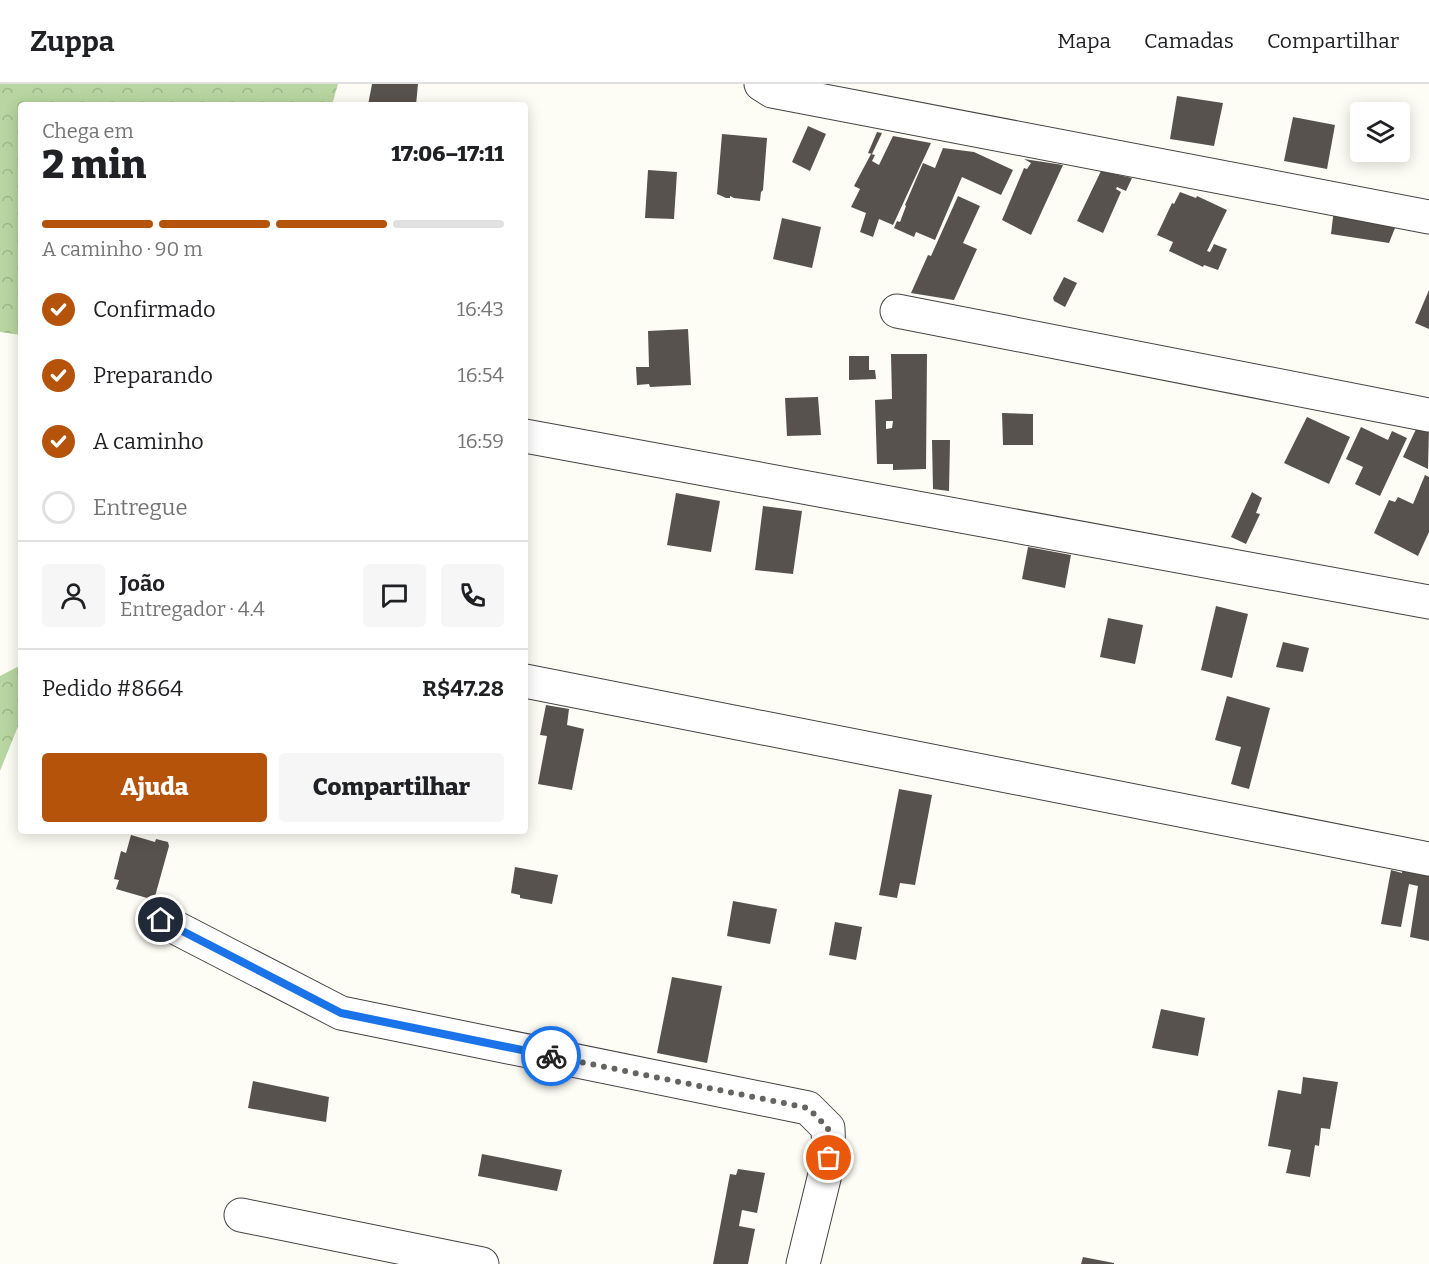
<!DOCTYPE html>
<html lang="pt">
<meta charset="utf-8">
<style>
:root{--surface:#fff;--page:#f6f6f6;--text:#202124;--muted:#757577;--line:#e0e0e0;--accent:#b45309}
body{margin:0;font-family:Bitter,serif;background:var(--page);color:var(--text);height:100vh;display:flex;flex-direction:column;font-size:22px;white-space:nowrap}
*{box-sizing:border-box;margin:0}
p{font-size:20px;color:var(--muted)}
.icon{flex:none;width:33px;height:33px;fill:none;stroke:currentColor;stroke-width:2;stroke-linecap:round;stroke-linejoin:round}
.map{position:relative;flex:1;overflow:hidden}
.panel{position:absolute;left:18px;top:18px;width:510px;height:732px;display:flex;flex-direction:column;background:var(--surface);border-radius:6px;box-shadow:0 3px 15px #0003}
.panel>*{flex:none}
.fabs{position:absolute;left:1350px;top:18px;display:grid;gap:12px}
.fabs a{display:grid;place-items:center;width:60px;height:60px;border-radius:6px;background:var(--surface);box-shadow:0 3px 15px #0003;font-size:30px}
.pin{position:absolute;display:grid;place-items:center;width:51px;height:51px;color:#fff;margin:-26px;border:3px solid #fff;border-radius:50%;box-shadow:0 2px 6px #0007}
.courier{position:absolute;display:grid;place-items:center;width:60px;height:60px;margin:-30px;border:4px solid #1a73e8;border-radius:50%;background:#fff;color:#222;box-shadow:0 2px 8px #0007}
.headline em{font-style:normal;font-weight:800}
.headline div{display:flex;flex-direction:column-reverse}
.headline{display:flex;align-items:center;justify-content:space-between;height:102px;padding:0 24px}
h1{font-size:39px;font-weight:800;line-height:45px}
.bar{display:grid;grid-template-columns:repeat(4,1fr);gap:9px 6px;align-content:center;height:72px;padding:0 24px}
.bar i{height:8px;border-radius:4px;background:var(--line)}
.bar .on{background:var(--accent)}
.bar p{grid-column:span 4}
.line{display:flex;align-items:center;gap:15px;padding:0 24px;border-top:2px solid var(--line)}
.line div{flex:1}
.round{display:grid;place-items:center;flex:none;width:63px;height:63px;border-radius:6px;background:var(--page)}
ol{padding:0 24px;list-style:none}
li{display:flex;align-items:center;gap:18px;height:66px}
li p{margin-inline-start:auto}
li .icon{padding:6px;border-radius:50%;background:var(--accent);color:#fff;stroke-width:4}
li:last-child{color:var(--muted)}
li i{width:33px;height:33px;border:3px solid var(--line);border-radius:50%}
.button{display:flex;gap:12px;margin-top:auto;padding:12px 24px}
.button a{flex:1;height:69px;border-radius:6px;background:var(--accent);color:#fff;font-size:24px;font-weight:800;line-height:69px;text-align:center}
.button a+a{background:var(--page);color:var(--text)}
header{display:flex;align-items:center;gap:36px;box-sizing:border-box;height:84px;padding:0 30px;background:var(--surface);border-bottom:2px solid var(--line)}
header strong{font-size:28px}
nav{display:flex;gap:33px;margin-inline-start:auto;font-size:21px}
.map>svg:first-child{display:block}
.forest{fill:url(#forest-crowns)}
.building{fill:#58524e;fill-rule:evenodd}
.lines{fill:none;stroke-linecap:round;stroke-linejoin:round}
.minor-casing{stroke:#444;stroke-width:35}
.minor{stroke:#fff;stroke-width:33}
.done{stroke:#646461;stroke-width:6;stroke-dasharray:0 10.8}
.route{stroke:#1a73e8;stroke-width:8}
</style>
<header>
<strong>Zuppa</strong>
<nav><a>Mapa</a><a>Camadas</a><a>Compartilhar</a></nav>
</header>
<div class="map">
<svg width="1429" height="1180" viewBox="0 0 1429 1180">
<defs>
<pattern id="forest-crowns" width="20" height="18" patternUnits="userSpaceOnUse" patternTransform="scale(1.5)"><rect width="20" height="18" fill="#b8d6a1"/><path d="M2 6a3 3 0 1 1 6 0M12 15a3 3 0 1 1 6 0" fill="none" stroke="#9db78a"/></pattern>
</defs>
<rect width="100%" height="100%" fill="#fefdf5"/>
<g class="forest">
<polygon points="0,0 338,0 332,21 21,21 21,251 0,248"/>
<polygon points="21,581 21,635 0,687 0,592"/>
</g>
<g class="building">
<polygon points="372,0 418,0 416,21 368,21"/>
<polygon points="1177,12 1223,19 1214,62 1170,55"/>
<polygon points="1293,33 1335,41 1327,85 1284,77"/>
<polygon points="808,42 826,50 810,87 792,78"/>
<polygon points="877,48 882,49 872,70 868,69"/>
<polygon points="722,50 767,54 763,106 761,108 760,117 734,114 730,112 730,114 726,114 717,110"/>
<polygon points="893,52 931,59 893,141 879,135 873,153 860,148 866,129 851,123 860,105 854,102 871,70 875,71 872,77 879,81"/>
<polygon points="943,64 974,68 1013,86 1001,111 962,93 935,156 916,148 914,153 894,144 897,137 900,138 906,122 905,121 923,79 935,84"/>
<polygon points="1024,75 1063,81 1031,151 1002,136 1024,84 1027,85 1031,79"/>
<polygon points="648,86 677,88 674,135 645,134"/>
<polygon points="1101,87 1132,94 1126,107 1117,103 1116,105 1121,108 1103,149 1077,137"/>
<polygon points="1180,108 1196,114 1197,112 1227,126 1207,167 1210,168 1214,160 1227,165 1218,186 1204,181 1203,183 1169,167 1173,158 1157,151 1172,119 1174,120"/>
<polygon points="958,112 980,122 963,159 977,165 954,216 911,209 928,171 931,172"/>
<polygon points="1334,125 1396,134 1395,144 1389,159 1331,150"/>
<polygon points="782,134 821,143 812,184 773,175"/>
<polygon points="1064,193 1077,199 1065,223 1054,217 1053,214"/>
<polygon points="1429,206 1429,245 1415,239"/>
<polygon points="688,245 691,301 650,303 649,300 637,301 636,283 649,283 648,247"/>
<path d="M891 270H927L926 385 893 386V380H877L875 316 892 315ZM886 337H893L892 344 886 345Z"/>
<polygon points="849,272 869,272 869,286 875,286 876,295 849,296"/>
<polygon points="818,313 821,351 787,352 785,314"/>
<polygon points="1002,329 1033,330 1033,361 1003,361"/>
<polygon points="1307,333 1350,353 1329,400 1284,379"/>
<polygon points="1361,343 1388,356 1392,347 1407,354 1380,412 1355,400 1363,383 1346,375"/>
<polygon points="1417,343 1429,345 1428,385 1403,373"/>
<polygon points="932,356 950,356 949,407 933,405"/>
<polygon points="1425,391 1429,393 1429,448 1418,472 1374,449 1389,416 1395,418 1398,413 1413,420"/>
<polygon points="1252,408 1262,414 1256,429 1260,430 1246,460 1231,453"/>
<polygon points="676,409 720,417 711,468 667,461"/>
<polygon points="763,422 802,427 793,490 755,486"/>
<polygon points="1028,463 1071,471 1065,504 1022,495"/>
<polygon points="1216,522 1248,530 1232,594 1201,586"/>
<polygon points="1108,534 1143,541 1135,580 1100,573"/>
<polygon points="1283,558 1309,564 1303,588 1276,583"/>
<polygon points="1227,612 1270,624 1249,705 1231,700 1241,663 1215,656"/>
<polygon points="546,621 569,625 567,641 584,645 572,706 538,700 547,652 540,651"/>
<polygon points="899,705 932,711 915,801 900,799 897,814 879,811"/>
<polygon points="131,751 155,758 156,755 168,758 169,762 154,816 116,805 119,796 114,795 121,767 126,769"/>
<polygon points="1429,779 1429,857 1410,853 1418,802 1409,800 1401,843 1381,840 1391,786 1402,789 1403,781"/>
<polygon points="515,783 558,791 552,820 520,814 520,811 511,809"/>
<polygon points="733,817 777,825 770,860 727,852"/>
<polygon points="835,838 862,843 856,876 829,871"/>
<polygon points="672,893 722,902 707,979 657,969"/>
<polygon points="1161,925 1205,934 1198,972 1152,964"/>
<polygon points="1303,993 1338,998 1330,1045 1321,1044 1319,1062 1315,1061 1310,1093 1286,1089 1291,1066 1268,1062 1278,1006 1301,1010"/>
<polygon points="253,997 329,1013 326,1038 248,1024"/>
<polygon points="482,1070 562,1086 557,1107 478,1092"/>
<polygon points="738,1085 765,1089 757,1129 742,1126 739,1142 755,1145 748,1180 713,1180 730,1090 736,1091"/>
<polygon points="1083,1173 1114,1179 1114,1180 1081,1180"/>
</g>
<g class="lines">
<defs>
<g id="minor">
<polyline points="761,0 772,7 1429,133"/>
<polyline points="897,227 1429,331"/>
<polyline points="525,352 1429,518"/>
<polyline points="525,597 1429,775"/>
<polyline points="161,836 341,929 808,1024 828,1044 829,1074 803,1180"/>
<polyline points="241,1131 482,1180"/>
</g>
</defs>
<use href="#minor" class="minor-casing"/>
<use href="#minor" class="minor"/>
</g>
<g class="lines">
<polyline class="done" points="551,972 808,1024 828,1044 829,1074"/>
<polyline class="route" points="161,836 341,929 551,972"/>
</g>
</svg>
<div class="fabs">
<a><svg class="icon" aria-label="layers" viewBox="0 0 24 24"><path d="M12 4l9 5-9 5-9-5zM3 14l9 5 9-5"/></svg></a>
</div>
<div class="pin" style="left:829px;top:1074px;background:#ea580c"><svg class="icon" aria-label="bag" viewBox="0 0 24 24"><path d="M5 8h14l-1 12H6zM9 8a3 3 0 0 1 6 0"/></svg></div>
<div class="pin" style="left:161px;top:836px;background:#1f2937"><svg class="icon" aria-label="home" viewBox="0 0 24 24"><path d="M3 11l9-7 9 7M6 9v11h12V9"/></svg></div>
<div class="courier" style="left:551px;top:972px"><svg class="icon" aria-label="bike" viewBox="0 0 24 24"><circle cx="6" cy="16" r="4"/><circle cx="18" cy="16" r="4"/><path d="M6 16l4-8h5l3 8M10 8l3 8H6M13 5h3"/></svg></div>
<section class="panel">
<div class="headline"><div><h1>2 min</h1><p>Chega em</p></div><em>17:06–17:11</em></div>
<div class="bar"><i class="on"></i><i class="on"></i><i class="on"></i><i></i><p>A caminho · 90 m</p></div>
<ol>
<li><svg class="icon" aria-label="check" viewBox="0 0 24 24"><path d="M5 12l5 5 9-10"/></svg>Confirmado<p>16:43</p></li>
<li><svg class="icon" aria-label="check" viewBox="0 0 24 24"><path d="M5 12l5 5 9-10"/></svg>Preparando<p>16:54</p></li>
<li><svg class="icon" aria-label="check" viewBox="0 0 24 24"><path d="M5 12l5 5 9-10"/></svg>A caminho<p>16:59</p></li>
<li><i></i>Entregue</li>
</ol>
<div class="line" style="height:108px"><a class="round"><svg class="icon" aria-label="person" viewBox="0 0 24 24"><circle cx="12" cy="8" r="4"/><path d="M4 21q1-7 8-7t8 7"/></svg></a><div><b>João</b><p>Entregador · 4.4</p></div><a class="round"><svg class="icon" aria-label="chat" viewBox="0 0 24 24"><path d="M4 5h16v11H9l-5 4z"/></svg></a><a class="round"><svg class="icon" aria-label="phone" viewBox="0 0 24 24"><path d="M5 4h4l2 5-3 2q2 4 5 5l2-3 5 2v4C11 20 4 13 5 4z"/></svg></a></div>
<div class="line" style="height:78px"><div>Pedido #8664</div><b>R$47.28</b></div>
<div class="button"><a>Ajuda</a><a>Compartilhar</a></div>
</section>
</div>
